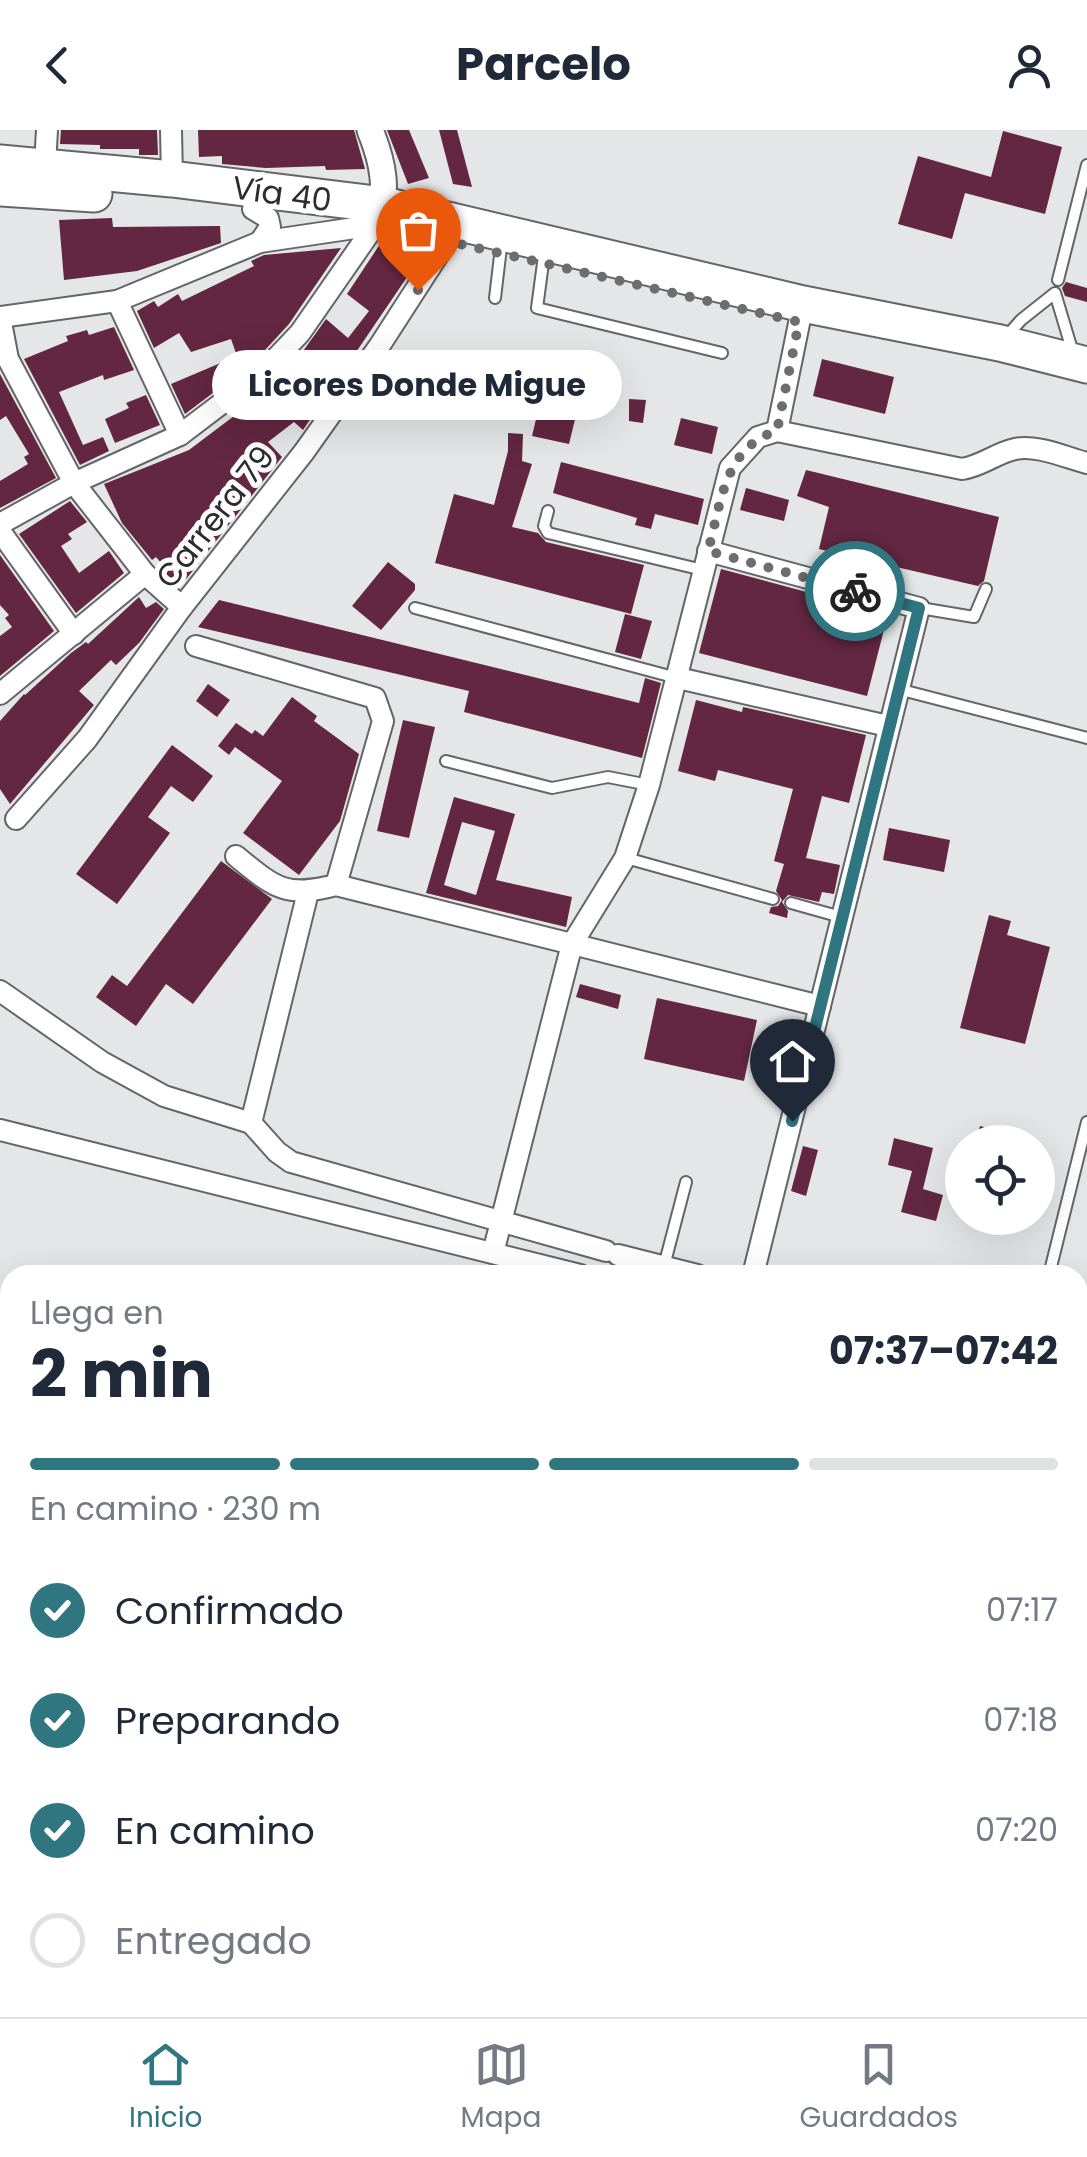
<!DOCTYPE html>
<html lang="es">
<meta charset="utf-8">
<style>
:root{--surface:#fff;--page:#f6f6f7;--text:#1f2937;--muted:#747a83;--line:#e0e1e3;--accent:#2f7681}
body{margin:0;font-family:Poppins,sans-serif;background:var(--page);color:var(--text);height:100vh;display:flex;flex-direction:column;font-size:38px;white-space:nowrap}
*{box-sizing:border-box;margin:0}
p{font-size:32px;color:var(--muted)}
.icon{flex:none;width:55px;height:55px;fill:none;stroke:currentColor;stroke-width:2;stroke-linecap:round;stroke-linejoin:round}
.map{position:relative;flex:1;overflow:hidden}
.drawer{position:absolute;left:0px;top:1135px;width:1088px;height:752px;display:flex;flex-direction:column;background:var(--surface);border-radius:30px 30px 0 0;box-shadow:0 10px 40px #0002}
.drawer>*{flex:none}
.tools{position:absolute;left:945px;top:995px;display:grid;gap:20px}
.tools a{display:grid;place-items:center;width:110px;height:110px;border-radius:50%;background:var(--surface);box-shadow:0 10px 40px #0002;font-size:50px}
.pin{position:absolute;display:grid;place-items:center;width:85px;height:85px;color:#fff;margin:-102px -42px;border-radius:50% 50% 50% 0;rotate:-45deg;box-shadow:0 0 10px #0007}
.pin .icon{rotate:45deg}
.courier{position:absolute;display:grid;place-items:center;width:100px;height:100px;margin:-50px;border:8px solid #2f7681;border-radius:50%;background:#fff;color:#222;box-shadow:0 2px 12px #0007}
.bubble{position:absolute;height:70px;border-radius:35px;background:var(--surface);box-shadow:0 10px 40px #0002;font-size:32px;font-weight:700;line-height:70px;text-align:center}
.headline em{font-style:normal;font-weight:700}
.headline div{display:flex;flex-direction:column-reverse}
.headline{display:flex;align-items:center;justify-content:space-between;height:170px;padding:0 30px}
h1{font-size:65px;font-weight:700;line-height:75px}
.bar{display:grid;grid-template-columns:repeat(4,1fr);gap:15px 10px;align-content:center;height:120px;padding:0 30px}
.bar i{height:12px;border-radius:8px;background:var(--line)}
.bar .selected{background:var(--accent)}
.bar p{grid-column:span 4}
ol{padding:0 30px;list-style:none}
li{display:flex;align-items:center;gap:30px;height:110px}
li p{margin-inline-start:auto}
li .icon{padding:10px;border-radius:50%;background:var(--accent);color:#fff;stroke-width:4}
li:last-child{color:var(--muted)}
li i{width:55px;height:55px;border:5px solid var(--line);border-radius:50%}
header{display:flex;justify-content:space-between;align-items:center;height:130px;padding:0 30px;background:var(--surface);font-size:45px;font-weight:700}
.menu{display:flex;justify-content:space-around;align-items:center;height:140px;border-top:2px solid var(--line);background:var(--surface);font-size:28px;color:var(--muted)}
.menu a{display:grid;justify-items:center;gap:5px}
.menu .selected{color:var(--accent)}
.map>svg:first-child{display:block}
.building{fill:#632741;fill-rule:evenodd}
.lines{fill:none;stroke-linecap:round;stroke-linejoin:round}
.service-casing{stroke:#646567;stroke-width:14}
.minor-casing{stroke:#646567;stroke-width:24}
.tertiary-casing{stroke:#646567;stroke-width:29}
.trunk-casing{stroke:#646567;stroke-width:39}
.service{stroke:#fff;stroke-width:10}
.minor{stroke:#fff;stroke-width:20}
.tertiary{stroke:#fff;stroke-width:25}
.trunk{stroke:#fff;stroke-width:35}
.done{stroke:#6d6d6e;stroke-width:10;stroke-dasharray:0 18}
.route{stroke:#2f7681;stroke-width:12}
.labels{text-anchor:middle;stroke-width:10;stroke-linejoin:round;paint-order:stroke}
.street-label{font-size:32px;fill:#2c2c2d;stroke:#fff}
</style>
<header><svg class="icon" aria-label="back" viewBox="0 0 24 24"><path d="M15 5l-7 7 7 7"/></svg>Parcelo<svg class="icon" aria-label="person" viewBox="0 0 24 24"><circle cx="12" cy="8" r="4"/><path d="M4 21q1-7 8-7t8 7"/></svg></header>
<div class="map">
<svg width="1087" height="1887" viewBox="0 0 1087 1887">
<rect width="100%" height="100%" fill="#e5e6e8"/>
<g class="building">
<polygon points="61,0 157,0 158,25 139,25 139,19 100,19 100,15 60,14"/>
<polygon points="198,0 354,0 365,39 326,40 325,36 266,38 222,34 222,26 199,27"/>
<polygon points="387,0 409,0 429,48 408,54"/>
<polygon points="439,0 457,0 472,57 453,54"/>
<polygon points="1003,1 1062,17 1045,84 965,63 952,109 898,94 918,26 991,47"/>
<polygon points="112,88 113,97 220,96 221,113 137,141 64,150 59,90"/>
<polygon points="382,111 416,134 303,300 294,292 268,312 282,327 180,457 164,442 167,440 156,427 152,430 122,393 104,354 189,320 238,283 243,287 271,257 305,231 301,224 326,189 348,208 369,181 347,164"/>
<polygon points="341,118 289,194 254,232 185,284 171,254 237,226 231,209 191,222 179,203 154,218 137,181 154,171 158,177 178,164 182,171 254,136 251,131 264,125"/>
<polygon points="1066,152 1087,158 1087,172 1065,166 1062,158"/>
<polygon points="114,197 134,240 104,250 103,245 59,262 83,315 103,307 109,321 80,335 24,229 68,211 66,206 87,200 89,205"/>
<polygon points="822,229 894,247 885,284 813,266"/>
<polygon points="0,244 56,348 0,378 0,351 28,334 24,327 29,324 6,286 0,290"/>
<polygon points="543,260 580,269 569,314 532,306"/>
<polygon points="146,265 160,295 115,313 105,289 129,278 126,273"/>
<polygon points="629,269 646,270 643,293 629,291"/>
<polygon points="681,288 718,297 712,324 674,315"/>
<polygon points="508,303 523,304 522,331 532,334 512,397 538,403 546,412 644,435 631,484 435,433 454,364 494,375 508,321"/>
<polygon points="561,332 704,369 698,395 655,384 651,399 635,395 637,388 553,363"/>
<polygon points="806,340 999,387 984,451 978,456 819,419 829,377 797,366"/>
<polygon points="746,358 789,370 784,391 740,380"/>
<polygon points="70,371 87,392 68,404 72,409 61,416 79,443 109,421 124,443 76,483 19,404"/>
<polygon points="0,425 54,501 0,546 0,506 12,497 5,488 9,485 0,475"/>
<polygon points="388,432 415,454 415,460 381,500 352,476"/>
<polygon points="721,439 888,484 867,566 699,523"/>
<polygon points="139,467 146,478 156,472 164,479 139,513 116,535 111,530 79,561 94,575 10,674 0,659 0,591 24,564 25,565 71,523 86,512 88,514"/>
<polygon points="219,470 639,573 645,548 661,553 642,628 464,582 469,561 198,497"/>
<polygon points="625,484 652,491 641,529 615,522"/>
<polygon points="208,554 230,570 217,587 196,571"/>
<polygon points="292,567 317,586 314,591 359,624 340,691 299,745 243,703 282,651 235,617 229,625 218,616 236,593 252,604 255,600 263,606"/>
<polygon points="696,570 742,582 743,577 866,605 849,673 822,666 806,728 840,735 834,764 822,762 819,772 788,765 782,772 788,781 787,788 769,783 771,777 778,776 782,770 776,761 784,734 774,731 793,659 718,640 715,651 678,641"/>
<polygon points="403,590 435,597 409,708 377,701"/>
<polygon points="172,615 213,646 193,672 171,656 148,687 170,703 117,774 76,744"/>
<path d="M454 667 515 684 496 750 572 767 566 797 426 763ZM462 692 495 701 476 765 444 755Z"/>
<polygon points="889,698 950,710 944,742 883,730"/>
<polygon points="221,731 272,769 193,874 166,854 136,896 96,867 112,845 127,856"/>
<polygon points="989,785 1011,791 1007,805 1050,817 1025,914 960,898"/>
<polygon points="580,854 621,865 618,879 576,867"/>
<polygon points="657,868 757,890 744,951 644,929"/>
<polygon points="980,996 1024,1007 1023,1012 976,1012"/>
<polygon points="894,1008 933,1018 923,1059 943,1065 936,1091 901,1082 912,1041 888,1035"/>
<polygon points="803,1016 818,1020 806,1066 791,1061"/>
</g>
<g class="lines">
<defs>
<g id="service">
<polyline points="545,118 537,178 722,223"/>
<polyline points="1058,150 1087,35"/>
<polyline points="495,168 502,109"/>
<polyline points="1006,207 1021,190 1055,163 1073,223"/>
<polyline points="548,381 544,396 548,403 703,440"/>
<polyline points="415,478 677,548"/>
<polyline points="920,478 974,487 986,459"/>
<polyline points="898,559 1087,608"/>
<polyline points="446,631 552,658 608,647 649,655"/>
<polyline points="626,728 773,769"/>
<polyline points="791,773 841,787"/>
<polyline points="664,1136 686,1052"/>
<polyline points="1049,1145 1087,992"/>
</g>
<g id="minor">
<polyline points="171,0 172,49"/>
<polyline points="45,35 47,0"/>
<polyline points="253,79 268,88 270,97 260,112"/>
<polyline points="117,171 180,305"/>
<polyline points="0,187 117,171 260,112 375,95"/>
<polyline points="0,187 8,229 74,353 145,444 182,477"/>
<polyline points="777,301 803,174"/>
<polyline points="0,394 74,353 180,305 263,242 300,203 375,95"/>
<polyline points="0,401 74,504"/>
<polyline points="708,421 919,478 753,1145"/>
<polyline points="196,516 375,568 383,591 336,755"/>
<polyline points="678,548 888,596"/>
<polyline points="0,564 145,444"/>
<polyline points="16,689 87,609 182,477 304,322 380,215 447,111"/>
<path d="M236 726C275 758 285 768 336 755L820 876"/>
<polyline points="0,861 102,932 164,966 251,993 277,1022 291,1032 606,1121"/>
<polyline points="251,993 308,762"/>
<polyline points="0,1000 580,1145"/>
<path d="M493 1123 572 814 625 728 649 655 730 338 758 307 777 301 962 339C982 336 996 323 1015 319 1036 314 1067 328 1087 333"/>
<polyline points="618,1125 697,1145"/>
<polyline points="1078,1246 1087,1248"/>
<polyline points="1078,1275 1087,1277"/>
</g>
<path id="tertiary" d="M370 0C383 32 390 63 375 95"/>
<g id="trunk">
<polyline points="0,33 172,49 384,75 803,174 1000,213 1087,235"/>
<polyline points="0,58 94,64"/>
</g>
</defs>
<use href="#service" class="service-casing"/>
<use href="#minor" class="minor-casing"/>
<use href="#tertiary" class="tertiary-casing"/>
<use href="#trunk" class="trunk-casing"/>
<use href="#service" class="service"/>
<use href="#minor" class="minor"/>
<use href="#tertiary" class="tertiary"/>
<use href="#trunk" class="trunk"/>
</g>
<g class="lines">
<path class="done" d="M418 160 447 111 799 192 777 301C724 317 721 374 708 421L855 461"/>
<polyline class="route" points="792,991 919,478 855,461"/>
</g>
<g class="labels">
<g class="street-label">
<text transform="translate(282 64) rotate(8)" y="11">Vía 40</text>
<text transform="translate(215 387) rotate(-52)" y="11">Carrera 79</text>
</g>
</g>
</svg>
<div class="tools">
<a><svg class="icon" aria-label="locate" viewBox="0 0 24 24"><circle cx="12" cy="12" r="6"/><path d="M12 2v4M12 18v4M2 12h4M18 12h4"/></svg></a>
</div>
<div class="pin" style="left:418px;top:160px;background:#ea580c"><svg class="icon" aria-label="bag" viewBox="0 0 24 24"><path d="M5 8h14l-1 12H6zM9 8a3 3 0 0 1 6 0"/></svg></div>
<div class="pin" style="left:792px;top:991px;background:#1f2937"><svg class="icon" aria-label="home" viewBox="0 0 24 24"><path d="M3 11l9-7 9 7M6 9v11h12V9"/></svg></div>
<div class="courier" style="left:855px;top:461px"><svg class="icon" aria-label="bike" viewBox="0 0 24 24"><circle cx="6" cy="16" r="4"/><circle cx="18" cy="16" r="4"/><path d="M6 16l4-8h5l3 8M10 8l3 8H6M13 5h3"/></svg></div>
<div class="bubble" style="left:212px;top:220px;width:410px">Licores Donde Migue</div>
<section class="drawer">
<div class="headline"><div><h1>2 min</h1><p>Llega en</p></div><em>07:37–07:42</em></div>
<div class="bar"><i class="selected"></i><i class="selected"></i><i class="selected"></i><i></i><p>En camino · 230 m</p></div>
<ol>
<li><svg class="icon" aria-label="check" viewBox="0 0 24 24"><path d="M5 12l5 5 9-10"/></svg>Confirmado<p>07:17</p></li>
<li><svg class="icon" aria-label="check" viewBox="0 0 24 24"><path d="M5 12l5 5 9-10"/></svg>Preparando<p>07:18</p></li>
<li><svg class="icon" aria-label="check" viewBox="0 0 24 24"><path d="M5 12l5 5 9-10"/></svg>En camino<p>07:20</p></li>
<li><i></i>Entregado</li>
</ol>
</section>
</div>
<nav class="menu">
<a class="selected"><svg class="icon" aria-label="home" viewBox="0 0 24 24"><path d="M3 11l9-7 9 7M6 9v11h12V9"/></svg>Inicio</a>
<a><svg class="icon" aria-label="map" viewBox="0 0 24 24"><path d="M3 6l6-2 6 2 6-2v14l-6 2-6-2-6 2zM9 4v14M15 6v14"/></svg>Mapa</a>
<a><svg class="icon" aria-label="saved" viewBox="0 0 24 24"><path d="M7 4h10v16l-5-4-5 4z"/></svg>Guardados</a>
</nav>
